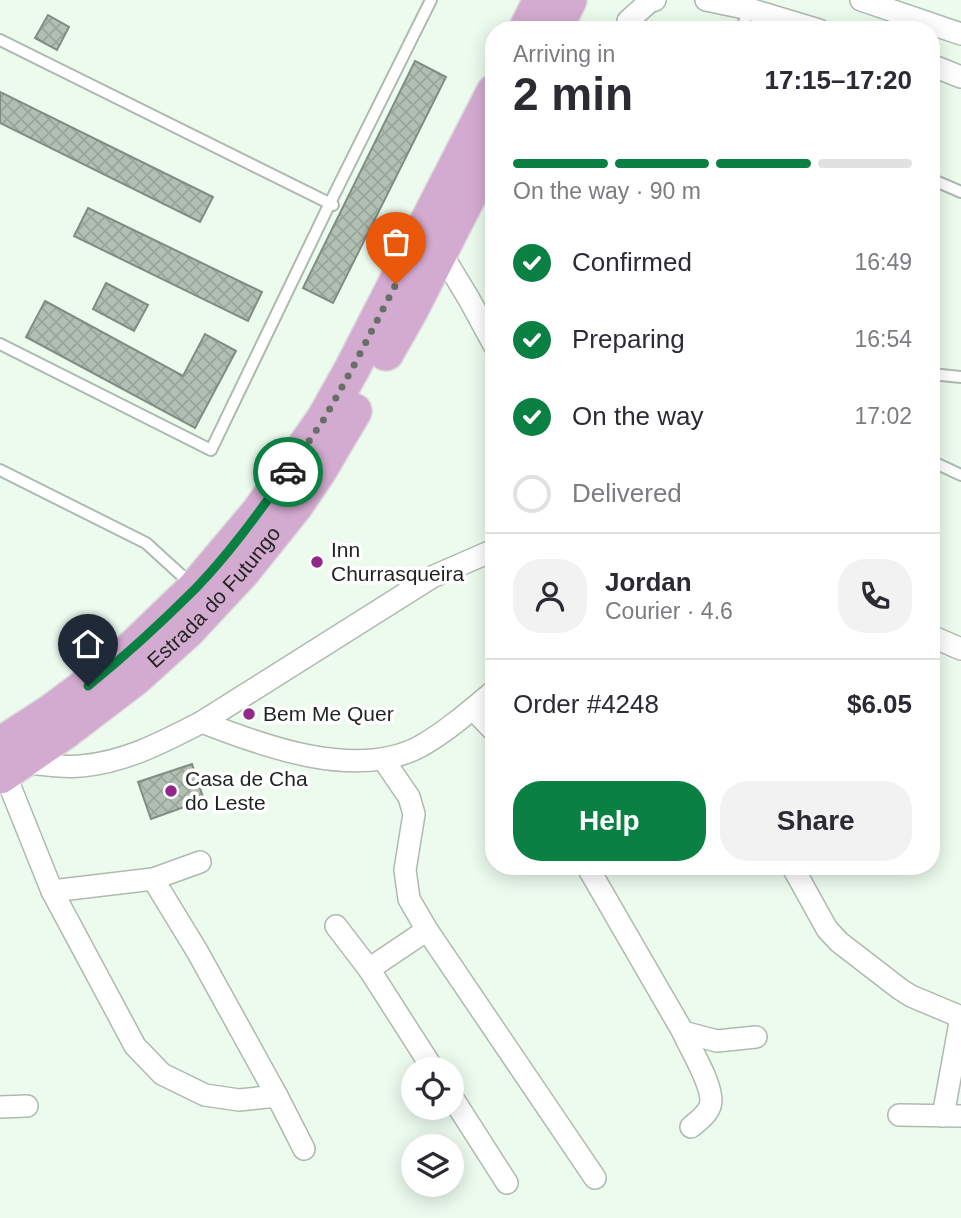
<!DOCTYPE html>
<meta charset="utf-8">
<style>
:root{--surface:#fff;--page:#f2f2f3;--text:#2b2b33;--muted:#7c7c81;--line:#e1e1e2;--accent:#0b8043}
body{margin:0;font-family:Helvetica,sans-serif;background:var(--page);color:var(--text);height:100vh;display:flex;flex-direction:column;font-size:26px;white-space:nowrap}
*{box-sizing:border-box;margin:0}
p{font-size:23px;color:var(--muted)}
.icon{flex:none;width:38px;height:38px;fill:none;stroke:currentColor;stroke-width:2;stroke-linecap:round;stroke-linejoin:round}
.map{position:relative;flex:1;overflow:hidden}
.details{position:absolute;left:485px;top:21px;width:455px;height:854px;display:flex;flex-direction:column;background:var(--surface);border-radius:28px;box-shadow:0 4px 18px #0003}
.details>*{flex:none}
.buttons{position:absolute;left:401px;top:1057px;display:grid;gap:14px}
.buttons a{display:grid;place-items:center;width:63px;height:63px;border-radius:50%;background:var(--surface);box-shadow:0 4px 18px #0003;font-size:35px}
.pin{position:absolute;display:grid;place-items:center;width:60px;height:60px;color:#fff;margin:-72px -30px;border-radius:50% 50% 50% 0;rotate:-45deg;box-shadow:0 0 7px #0007}
.pin .icon{rotate:45deg}
.courier{position:absolute;display:grid;place-items:center;width:70px;height:70px;margin:-35px;border:5px solid #0b8043;border-radius:50%;background:#fff;color:#222;box-shadow:0 2px 9px #0007}
.headline em{font-style:normal;font-weight:800}
.headline div{display:flex;flex-direction:column-reverse}
.headline{display:flex;align-items:center;justify-content:space-between;height:119px;padding:0 28px}
h1{font-size:46px;font-weight:800;line-height:52px}
.bar{display:grid;grid-template-columns:repeat(4,1fr);gap:10px 7px;align-content:center;height:84px;padding:0 28px}
.bar i{height:9px;border-radius:5px;background:var(--line)}
.bar .selected{background:var(--accent)}
.bar p{grid-column:span 4}
.line{display:flex;align-items:center;gap:18px;padding:0 28px;border-top:2px solid var(--line)}
.line div{flex:1}
.round{display:grid;place-items:center;flex:none;width:74px;height:74px;border-radius:28px;background:var(--page)}
ol{padding:0 28px;list-style:none}
li{display:flex;align-items:center;gap:21px;height:77px}
li p{margin-inline-start:auto}
li .icon{padding:7px;border-radius:50%;background:var(--accent);color:#fff;stroke-width:4}
li:last-child{color:var(--muted)}
li i{width:38px;height:38px;border:4px solid var(--line);border-radius:50%}
.cta{display:flex;gap:14px;margin-top:auto;padding:14px 28px}
.cta a{flex:1;height:80px;border-radius:28px;background:var(--accent);color:#fff;font-size:28px;font-weight:800;line-height:80px;text-align:center}
.cta a+a{background:var(--page);color:var(--text)}
.map>svg:first-child{display:block}
.building{fill:url(#building-cross-hatch);stroke:#808d82;stroke-width:2}
.lines{fill:none;stroke-linecap:round;stroke-linejoin:round}
.lane-casing{stroke:#aebaaf;stroke-width:14}
.street-casing{stroke:#aebaaf;stroke-width:24}
.primary-casing{stroke:#dbdcdb;stroke-width:38}
.lane{stroke:#fff;stroke-width:10}
.street{stroke:#fff;stroke-width:21}
.primary{stroke:#d4abd0;stroke-width:35}
.done{stroke:#676f68;stroke-width:7;stroke-dasharray:0 12.6}
.route{stroke:#0b8043;stroke-width:9}
.poi-dot{fill:#93288b;stroke:#fff;stroke-width:2.5}
.labels{text-anchor:middle;stroke-width:7;stroke-linejoin:round;paint-order:stroke}
.poi-label{font-size:21px;fill:#1f2420;stroke:#fff;text-anchor:start}
.street-label{font-size:21px;fill:#1f2420;stroke:#fff}
</style>
<div class="map">
<svg width="961" height="1218" viewBox="0 0 961 1218">
<defs>
<pattern id="building-cross-hatch" width="8" height="8" patternUnits="userSpaceOnUse" patternTransform="scale(1.75)"><rect width="8" height="8" fill="#b2bfb3"/><path d="M0 0l8 8M0 8l8-8" fill="none" stroke="#99a49a"/></pattern>
</defs>
<rect width="100%" height="100%" fill="#edfbef"/>
<g class="building">
<polygon points="48,15 69,27 57,50 35,38"/>
<polygon points="415,61 446,77 333,303 303,288"/>
<polygon points="0,92 213,197 200,222 0,123"/>
<polygon points="88,208 262,292 248,321 74,236"/>
<polygon points="106,283 148,305 134,331 93,309"/>
<polygon points="45,301 183,376 205,334 236,351 195,428 26,337"/>
<polygon points="192,764 204,800 151,819 138,782"/>
</g>
<g class="lines">
<defs>
<g id="lane">
<polyline points="741,30 749,9"/>
<polyline points="0,40 333,205"/>
<polyline points="931,179 961,192"/>
<polyline points="381,233 408,250"/>
<polyline points="0,344 211,450 330,203 431,0"/>
<polyline points="931,374 961,377"/>
<polyline points="931,461 961,475"/>
<polyline points="0,470 146,543 191,584"/>
</g>
<g id="street">
<polyline points="706,0 749,9 819,30"/>
<polyline points="861,0 961,34"/>
<polyline points="628,21 649,2 655,0"/>
<polyline points="931,65 961,77"/>
<polyline points="440,251 469,299 494,345"/>
<polyline points="931,636 961,649"/>
<polyline points="473,709 494,731"/>
<path d="M202 722C263 746 357 781 421 746 447 731 470 711 494 691"/>
<polyline points="383,759 409,797 414,814 405,870 409,899 427,930 595,1178"/>
<path d="M21 762C40 764 62 768 81 766 126 762 163 742 202 722L432 577 494 550"/>
<polyline points="5,774 52,891 135,1046 162,1074 205,1095 239,1100 277,1096 197,951 153,879"/>
<polyline points="587,866 683,1032 717,1041 756,1037"/>
<polyline points="792,866 827,929 839,942 900,989 911,996 961,1017"/>
<polyline points="52,891 153,879 200,862"/>
<polyline points="336,926 369,969"/>
<polyline points="427,930 369,969 433,1069"/>
<path d="M683 1032C690 1049 716 1089 710 1106 707 1115 698 1121 691 1127"/>
<polyline points="277,1096 304,1149"/>
<polyline points="452,1097 507,1183"/>
<polyline points="0,1107 27,1106"/>
<polyline points="899,1115 961,1116"/>
<polyline points="943,1116 961,1017"/>
</g>
<g id="primary">
<polyline points="526,30 541,0"/>
<polyline points="554,30 569,0"/>
<polyline points="386,353 411,309 494,146"/>
<polyline points="0,745 51,712 118,662 195,588 259,512 324,419 352,369 494,92"/>
<path id="s1" d="M0 776 64 732 135 678 187 631 242 572 295 506 318 472 354 411"/>
</g>
</defs>
<use href="#lane" class="lane-casing"/>
<use href="#street" class="street-casing"/>
<use href="#primary" class="primary-casing"/>
<use href="#lane" class="lane"/>
<use href="#street" class="street"/>
<use href="#primary" class="primary"/>
</g>
<g class="lines">
<polyline class="done" points="288,472 324,419 352,369 396,284"/>
<path class="route" d="M88 686C125 656 161 623 195 589 230 553 259 512 288 472"/>
</g>
<g class="poi-dot">
<circle cx="317" cy="562" r="7"/>
<circle cx="249" cy="714" r="7"/>
<circle cx="171" cy="791" r="7"/>
</g>
<g class="labels">
<g class="poi-label">
<text x="331" y="557">Inn<tspan x="331" dy="24">Churrasqueira</tspan></text>
<text x="263" y="721">Bem Me Quer</text>
<text x="185" y="786">Casa de Cha<tspan x="185" dy="24">do Leste</tspan></text>
</g>
<g class="street-label">
<text dy="7" stroke="none"><textPath href="#s1" startOffset="280">Estrada do Futungo</textPath></text>
</g>
</g>
</svg>
<div class="buttons">
<a><svg class="icon" aria-label="locate" viewBox="0 0 24 24"><circle cx="12" cy="12" r="6"/><path d="M12 2v4M12 18v4M2 12h4M18 12h4"/></svg></a>
<a><svg class="icon" aria-label="layers" viewBox="0 0 24 24"><path d="M12 4l9 5-9 5-9-5zM3 14l9 5 9-5"/></svg></a>
</div>
<div class="pin" style="left:396px;top:284px;background:#ea580c"><svg class="icon" aria-label="bag" viewBox="0 0 24 24"><path d="M5 8h14l-1 12H6zM9 8a3 3 0 0 1 6 0"/></svg></div>
<div class="pin" style="left:88px;top:686px;background:#1f2937"><svg class="icon" aria-label="home" viewBox="0 0 24 24"><path d="M3 11l9-7 9 7M6 9v11h12V9"/></svg></div>
<div class="courier" style="left:288px;top:472px"><svg class="icon" aria-label="car" viewBox="0 0 24 24"><path d="M5 17H2v-5l4-1 3-4h7l3 4 3 1v5h-3M9 17h6M6 11h13"/><circle cx="7" cy="17" r="2"/><circle cx="17" cy="17" r="2"/></svg></div>
<section class="details">
<div class="headline"><div><h1>2 min</h1><p>Arriving in</p></div><em>17:15–17:20</em></div>
<div class="bar"><i class="selected"></i><i class="selected"></i><i class="selected"></i><i></i><p>On the way · 90 m</p></div>
<ol>
<li><svg class="icon" aria-label="check" viewBox="0 0 24 24"><path d="M5 12l5 5 9-10"/></svg>Confirmed<p>16:49</p></li>
<li><svg class="icon" aria-label="check" viewBox="0 0 24 24"><path d="M5 12l5 5 9-10"/></svg>Preparing<p>16:54</p></li>
<li><svg class="icon" aria-label="check" viewBox="0 0 24 24"><path d="M5 12l5 5 9-10"/></svg>On the way<p>17:02</p></li>
<li><i></i>Delivered</li>
</ol>
<div class="line" style="height:126px"><a class="round"><svg class="icon" aria-label="person" viewBox="0 0 24 24"><circle cx="12" cy="8" r="4"/><path d="M4 21q1-7 8-7t8 7"/></svg></a><div><b>Jordan</b><p>Courier · 4.6</p></div><a class="round"><svg class="icon" aria-label="phone" viewBox="0 0 24 24"><path d="M5 4h4l2 5-3 2q2 4 5 5l2-3 5 2v4C11 20 4 13 5 4z"/></svg></a></div>
<div class="line" style="height:91px"><div>Order #4248</div><b>$6.05</b></div>
<div class="cta"><a>Help</a><a>Share</a></div>
</section>
</div>
